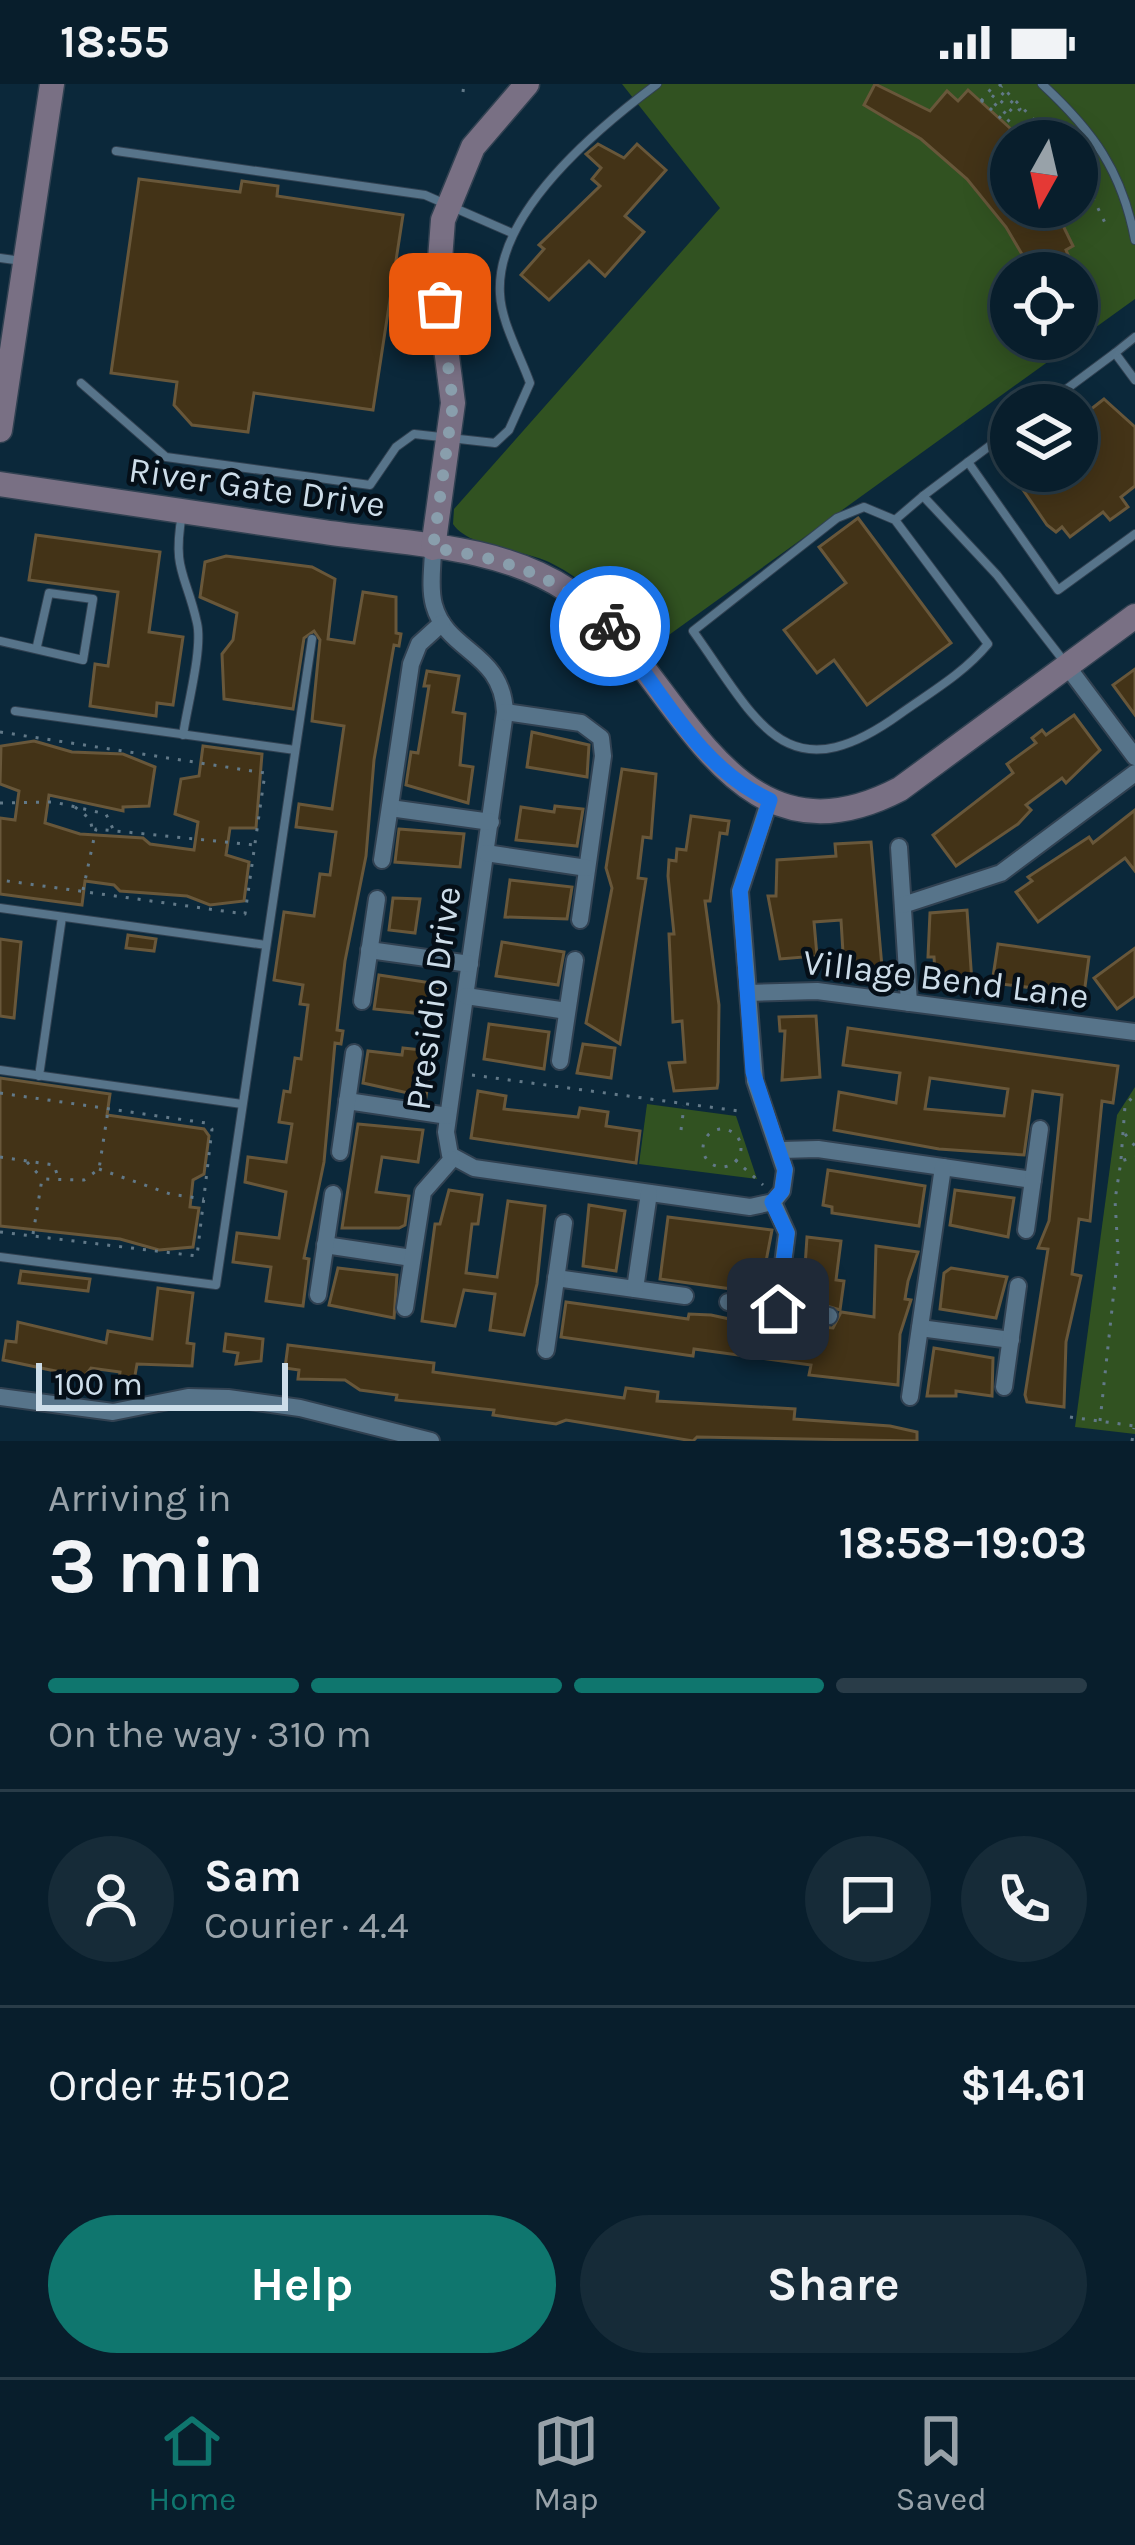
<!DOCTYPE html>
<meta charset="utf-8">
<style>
:root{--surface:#081e2c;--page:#162b38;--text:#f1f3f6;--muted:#98a2a9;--line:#293c48;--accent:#0f766e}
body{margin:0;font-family:Karla,sans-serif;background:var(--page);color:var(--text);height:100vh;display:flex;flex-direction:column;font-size:45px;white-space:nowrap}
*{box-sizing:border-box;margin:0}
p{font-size:39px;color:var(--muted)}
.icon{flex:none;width:66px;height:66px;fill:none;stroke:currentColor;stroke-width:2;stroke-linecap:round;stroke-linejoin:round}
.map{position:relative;height:1357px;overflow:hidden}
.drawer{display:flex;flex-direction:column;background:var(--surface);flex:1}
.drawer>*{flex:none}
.needle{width:78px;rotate:188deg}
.tools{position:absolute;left:990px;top:36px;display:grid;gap:24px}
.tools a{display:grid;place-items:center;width:108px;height:108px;border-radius:50%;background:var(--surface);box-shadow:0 6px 30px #0003,0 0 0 3px var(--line);font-size:60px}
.scale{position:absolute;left:36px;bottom:30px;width:252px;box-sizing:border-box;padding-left:12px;border:6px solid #cddde9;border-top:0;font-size:33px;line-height:42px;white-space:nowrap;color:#cddde9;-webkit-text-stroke:9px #050f18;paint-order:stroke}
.pin{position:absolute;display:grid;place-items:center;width:102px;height:102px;color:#fff;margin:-51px;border-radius:24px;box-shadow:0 6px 18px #0006}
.courier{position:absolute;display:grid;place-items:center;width:120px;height:120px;margin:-60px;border:9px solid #1a73e8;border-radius:50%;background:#fff;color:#222;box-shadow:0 3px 15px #0007}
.overview em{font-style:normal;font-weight:700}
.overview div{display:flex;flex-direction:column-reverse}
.overview{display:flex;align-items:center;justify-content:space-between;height:204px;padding:0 48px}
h1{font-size:78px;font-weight:700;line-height:90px}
.bar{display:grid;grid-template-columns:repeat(4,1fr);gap:18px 12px;align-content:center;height:144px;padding:0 48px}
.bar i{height:15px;border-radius:9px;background:var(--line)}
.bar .current{background:var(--accent)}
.bar p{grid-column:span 4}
.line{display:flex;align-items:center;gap:30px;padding:0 48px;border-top:3px solid var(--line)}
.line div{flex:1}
.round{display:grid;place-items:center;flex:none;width:126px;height:126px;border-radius:63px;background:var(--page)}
.cta{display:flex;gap:24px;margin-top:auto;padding:24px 48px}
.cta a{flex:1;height:138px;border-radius:72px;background:var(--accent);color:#fff;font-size:48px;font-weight:700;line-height:138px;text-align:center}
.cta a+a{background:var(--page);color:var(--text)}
.status{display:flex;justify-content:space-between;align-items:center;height:84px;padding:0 60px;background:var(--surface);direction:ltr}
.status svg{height:33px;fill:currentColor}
.tabs{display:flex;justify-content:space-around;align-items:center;height:168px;border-top:3px solid var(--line);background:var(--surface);font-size:33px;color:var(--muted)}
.tabs a{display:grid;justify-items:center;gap:6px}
.tabs .current{color:var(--accent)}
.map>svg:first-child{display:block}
.green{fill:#315221;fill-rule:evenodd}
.building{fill:#433317;stroke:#68573a;stroke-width:3;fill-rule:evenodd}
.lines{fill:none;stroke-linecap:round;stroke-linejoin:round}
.lane-casing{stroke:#314151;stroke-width:10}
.street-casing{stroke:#314151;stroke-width:20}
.secondary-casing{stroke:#314151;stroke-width:27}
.path{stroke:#627988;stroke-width:3;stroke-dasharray:3 9;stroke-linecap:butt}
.lane{stroke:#57748a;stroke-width:8}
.street{stroke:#57748a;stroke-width:16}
.secondary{stroke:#797084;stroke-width:24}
.done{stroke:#899eac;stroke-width:12;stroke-dasharray:0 21.6}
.route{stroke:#1a73e8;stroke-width:15}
.labels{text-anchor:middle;stroke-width:9;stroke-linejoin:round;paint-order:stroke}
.street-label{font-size:36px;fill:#cddde9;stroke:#050f18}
</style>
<div class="status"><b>18:55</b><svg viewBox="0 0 49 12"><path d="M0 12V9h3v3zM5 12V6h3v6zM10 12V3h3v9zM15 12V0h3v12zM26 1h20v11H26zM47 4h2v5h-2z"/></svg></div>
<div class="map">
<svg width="1135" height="1357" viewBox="0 0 1135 1357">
<rect width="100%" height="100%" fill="#0b283a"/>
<g class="green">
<path d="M622 0H1135V215L648 566C620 531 590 498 549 478 522 465 469 464 453 440L454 425 720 124ZM1011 57H1077V123H1011ZM1011 189H1077V255H1011Z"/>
<polygon points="1135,1003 1135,1350 1075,1343 1117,1031"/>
<polygon points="647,1020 736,1032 757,1095 639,1080"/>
</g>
<g class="building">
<polygon points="875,0 930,27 947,7 958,17 968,6 1011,45 1004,53 1011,59 1011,123 1054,123 1073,162 1066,166 1073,182 1057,189 1033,189 1006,143 967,95 921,55 864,21"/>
<polygon points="598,60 624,74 637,60 666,86 625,132 644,148 605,192 589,177 549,216 521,191 544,165 539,161 600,102 592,95 601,84 586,70"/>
<polygon points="139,95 240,108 242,97 278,102 277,112 403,131 373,326 254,309 248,348 192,341 174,321 177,298 111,289"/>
<polygon points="1104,315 1135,343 1135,402 1121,413 1128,423 1110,436 1103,428 1070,453 1062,443 1056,448 1047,441 1017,397 1029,387 1077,387 1077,336"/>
<polygon points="858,434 951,559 867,621 834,576 817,589 784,546 846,499 819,463"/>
<polygon points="36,451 160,468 149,548 183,553 173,621 157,619 156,632 90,622 95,580 108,582 118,508 29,496"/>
<polygon points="226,472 312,483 335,495 328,555 354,559 363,508 396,513 396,549 401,550 399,562 394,561 374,676 366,772 345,877 337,946 343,947 341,960 335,959 324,1078 304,1174 309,1175 303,1222 266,1217 271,1183 233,1178 237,1149 279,1154 286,1108 245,1098 248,1073 286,1078 292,1040 279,1038 284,1007 290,1008 295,974 301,975 308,921 300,920 303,901 274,896 284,828 314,832 320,790 330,791 336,748 296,743 299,720 332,725 344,642 312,637 320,556 314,547 304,554 293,625 224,615 222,570 233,556 237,529 200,513 205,478"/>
<polygon points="1135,585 1135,631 1113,601"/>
<polygon points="427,587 459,592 453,628 465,630 460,681 473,683 468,719 406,701 411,668 418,669 429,602 424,602"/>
<polygon points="1074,631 1100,666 1066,699 1062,694 1026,721 1031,726 1018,740 956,782 933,751 1013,689 1007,680 1036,659 1032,654 1042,646 1046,651"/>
<polygon points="532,648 589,661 587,693 527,683"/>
<polygon points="34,657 72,668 123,670 155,683 149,722 123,723 123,727 49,711 45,739 80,750 143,754 150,760 194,766 198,738 175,730 181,695 199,692 203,662 262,670 256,744 230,744 226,771 249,778 244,817 210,821 187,812 120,807 114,801 85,797 82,821 0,810 0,734 15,736 19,707 0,700 1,662"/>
<polygon points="622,685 656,690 651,754 643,753 638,794 646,795 620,960 586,939 612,804 606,784"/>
<polygon points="555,722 583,725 577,762 516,756 521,723 554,728"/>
<polygon points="1135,726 1135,787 1125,774 1038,838 1016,808 1032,797 1028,793 1089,753 1093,759"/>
<polygon points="691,732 729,737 727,750 720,749 710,817 705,817 719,921 718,998 717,1004 674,1007 669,979 685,978 682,937 673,938 669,850 674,850 668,792 669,776 676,777 677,765 686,766"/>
<polygon points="399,745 464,750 460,783 395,778"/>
<polygon points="871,758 882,883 844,885 841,836 814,838 817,872 780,875 768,812 776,812 777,776 836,772 835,760"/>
<polygon points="510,796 572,803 567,835 505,833"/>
<polygon points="393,814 420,815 415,849 389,846"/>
<polygon points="967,826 972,899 936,902 934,873 928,873 930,829"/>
<polygon points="128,851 156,855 154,867 126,864"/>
<polygon points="0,855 21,858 14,934 0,932"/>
<polygon points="502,858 564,868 558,901 496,892"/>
<polygon points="998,860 1089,873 1084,910 992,899"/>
<polygon points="1135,864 1135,912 1117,925 1094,894"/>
<polygon points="379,891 438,900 433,931 374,925"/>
<polygon points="816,932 820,993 782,996 785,947 780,947 779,933"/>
<polygon points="489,940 549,948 544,985 484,975"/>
<path d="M848 944 1118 982 1113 1019 1102 1017 1090 1137 1079 1135 1072 1190 1081 1192 1066 1258 1064 1323 1027 1318 1025 1311 1048 1165 1038 1164 1049 1137 1062 1011 1033 1007 1024 1071 939 1065 834 1046 839 1008 896 1019 900 989 843 981ZM930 994 1008 1005 1004 1032 925 1025Z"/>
<polygon points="583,960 615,964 611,994 577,989"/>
<polygon points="403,964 432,967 426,1013 363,999 368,967 402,971"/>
<polygon points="0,994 110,1010 107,1031 204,1045 209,1052 204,1090 193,1096 190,1123 199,1124 193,1163 159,1166 120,1155 0,1142"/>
<polygon points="478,1007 506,1012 504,1025 578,1033 580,1024 608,1028 606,1042 640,1047 636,1079 471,1054"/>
<polygon points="358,1040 423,1046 418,1078 382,1073 376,1108 409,1112 405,1141 399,1144 342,1144"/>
<polygon points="828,1086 925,1102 919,1142 832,1129 832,1123 823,1121"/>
<polygon points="449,1106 482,1111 478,1140 472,1140 466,1189 497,1193 508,1117 545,1122 537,1200 524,1251 490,1246 495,1210 464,1206 455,1242 422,1237 435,1140 440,1140"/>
<polygon points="955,1106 1014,1114 1008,1153 950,1141"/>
<polygon points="589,1121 625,1127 616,1187 583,1182"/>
<polygon points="668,1133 772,1146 760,1209 660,1195"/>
<polygon points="807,1153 841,1157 836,1196 844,1197 840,1226 807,1216 812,1184 805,1183"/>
<polygon points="876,1162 918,1168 908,1197 905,1215 911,1216 900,1250 898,1301 809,1291 811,1281 694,1265 693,1272 561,1253 566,1218 688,1235 689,1230 711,1231 781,1246 797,1241 833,1244 841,1228 874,1233"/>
<polygon points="338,1184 397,1191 394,1234 329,1221"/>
<polygon points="951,1184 1007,1193 996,1234 940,1225 944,1189"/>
<polygon points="21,1187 90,1195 88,1207 19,1199"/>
<polygon points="158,1204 193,1209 187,1259 194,1260 192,1282 137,1280 134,1297 119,1294 120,1288 91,1284 84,1293 3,1276 6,1257 16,1258 18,1238 106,1259 108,1247 152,1255"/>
<polygon points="226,1250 263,1255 261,1277 236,1280 238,1269 224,1267"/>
<polygon points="288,1261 434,1279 433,1288 624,1314 626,1304 658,1308 657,1317 795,1325 794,1335 890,1342 917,1348 917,1357 697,1353 693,1357 566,1336 556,1340 493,1331 494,1326 396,1316 397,1311 360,1306 345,1296 298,1295 299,1286 285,1284"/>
<polygon points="934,1264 993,1274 992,1312 956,1307 956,1312 927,1312"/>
</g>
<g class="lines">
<defs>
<g id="lane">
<path d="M1042 0C1093 47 1122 87 1135 156"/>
<polyline points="116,67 425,111 512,149"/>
<polyline points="0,174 22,177"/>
<polyline points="1135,253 1115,269 1135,296"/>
<path d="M81 299 166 373 370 401 396 363 414 350 495 359 509 346 530 299C521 273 501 238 500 210 495 129 598 44 657 0"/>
<polyline points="1045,321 1115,269"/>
<polyline points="968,378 1011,346"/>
<path d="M182 430C172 487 186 489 197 539 203 564 187 623 183 651"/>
<path d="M895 436 864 423 837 434 693 547C757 636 785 713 900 630 931 608 964 589 988 560L895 436 923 412"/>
<polyline points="0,557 83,576 93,515 49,509 37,562"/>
<polyline points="1063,576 997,491 923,412 968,378 1058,506 1135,450"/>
<polyline points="15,627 295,666"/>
<polyline points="0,824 266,861"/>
<polyline points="0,986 242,1020"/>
<polyline points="39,992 62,833"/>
<polyline points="0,1173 216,1201 312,555"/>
</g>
<g id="street">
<path d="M433 464C433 482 429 503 434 521 447 569 502 567 505 628L446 1048 450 1071 474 1084 750 1123 773 1118"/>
<polyline points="1067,582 1135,673"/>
<polyline points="505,628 581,639 601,654 603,672 580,836"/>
<polyline points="770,715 740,807 755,997 785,1086 782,1107 773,1118"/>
<polyline points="390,724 491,738"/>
<polyline points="899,763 909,919"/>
<polyline points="486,769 587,784"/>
<polyline points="382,776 411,580 419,560 442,539"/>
<polyline points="903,821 1001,789 1135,689"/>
<polyline points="369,866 470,880"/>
<polyline points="748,909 817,907 1135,948"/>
<polyline points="466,912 567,927"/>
<polyline points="362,917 377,815"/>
<polyline points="560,977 575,876"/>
<polyline points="347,1017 448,1032"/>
<polyline points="781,1066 818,1065 1033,1096"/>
<polyline points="340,1068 354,969"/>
<polyline points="773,1118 787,1149 777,1225"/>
<polyline points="1026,1146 1040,1045"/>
<polyline points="325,1161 412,1174"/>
<polyline points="556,1194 685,1212"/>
<polyline points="635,1205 649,1109"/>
<polyline points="318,1211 333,1110"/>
<polyline points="728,1218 829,1232"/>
<polyline points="405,1224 423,1108 452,1075"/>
<polyline points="920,1244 1011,1256"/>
<polyline points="546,1266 564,1139"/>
<polyline points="1004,1303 1018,1202"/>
<polyline points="0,1313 113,1328 188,1313 228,1314 300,1324 431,1357"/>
<polyline points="910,1313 943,1083"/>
</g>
<g id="secondary">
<polyline points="0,346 52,0"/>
<path d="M0 400C108 417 216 432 324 448 405 460 499 460 569 507 678 581 724 797 900 705L1135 532"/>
<polyline points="433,464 453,319 438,202 443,136 473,63 527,0"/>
</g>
</defs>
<use href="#lane" class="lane-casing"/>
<use href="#street" class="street-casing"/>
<use href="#secondary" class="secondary-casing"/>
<g class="path">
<polyline points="999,0 1055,57"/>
<polyline points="463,8 464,0"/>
<polyline points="981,16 1006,39 1011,34 990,16 994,11 1015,30 1020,25 998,6 1002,2"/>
<polyline points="981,17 995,0"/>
<polyline points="1060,57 1071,45"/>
<polyline points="1077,81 1108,145"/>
<polyline points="0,648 265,689 245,830 0,796"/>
<polyline points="0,719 54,718 106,730 113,745"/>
<polyline points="75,723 90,735 93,748"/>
<polyline points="83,806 96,745 255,761"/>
<polyline points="472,991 739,1027"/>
<polyline points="0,1009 206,1039 212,1045 197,1172 0,1148"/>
<circle cx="722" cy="1064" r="19"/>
<polyline points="681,1046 684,1022"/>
<polyline points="1125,1050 1135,1062"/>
<polyline points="0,1073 54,1081 57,1090"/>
<polyline points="1121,1075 1125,1022 1135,1010"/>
<polyline points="735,1076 763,1101"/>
<polyline points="27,1078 41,1093"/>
<polyline points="99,1085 170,1110 204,1115"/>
<polyline points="33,1150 42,1095 84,1096 99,1085 108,1027"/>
<polyline points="1070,1333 1135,1342"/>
<polyline points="1100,1337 1118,1169 1115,1116 1121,1077 1135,1073"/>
<polyline points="1132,1357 1134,1344"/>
</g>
<use href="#lane" class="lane"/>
<use href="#street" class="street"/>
<use href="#secondary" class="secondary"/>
</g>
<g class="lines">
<path class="done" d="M440 220 453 319 433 464C502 474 560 491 610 542"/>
<path class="route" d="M610 542C659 602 697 684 770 716L740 807 753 988 785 1085 782 1107 772 1118 787 1149 778 1225"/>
</g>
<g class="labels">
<g class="street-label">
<text transform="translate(257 402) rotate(8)" y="13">River Gate Drive</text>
<text transform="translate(946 894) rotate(7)" y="13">Village Bend Lane</text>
<text transform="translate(432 914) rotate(-82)" y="13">Presidio Drive</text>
</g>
</g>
</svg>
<div class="tools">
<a><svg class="needle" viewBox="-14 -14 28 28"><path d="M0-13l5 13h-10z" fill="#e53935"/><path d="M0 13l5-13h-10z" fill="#98a2a9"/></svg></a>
<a><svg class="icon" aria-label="locate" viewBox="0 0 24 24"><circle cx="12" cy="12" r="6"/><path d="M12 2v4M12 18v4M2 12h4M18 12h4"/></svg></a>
<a><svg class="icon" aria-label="layers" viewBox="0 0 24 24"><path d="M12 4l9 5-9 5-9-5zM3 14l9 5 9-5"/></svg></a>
</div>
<div class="scale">100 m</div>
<div class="pin" style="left:440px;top:220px;background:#ea580c"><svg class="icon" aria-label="bag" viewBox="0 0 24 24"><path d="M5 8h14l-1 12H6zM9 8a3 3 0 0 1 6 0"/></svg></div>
<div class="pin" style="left:778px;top:1225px;background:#1f2937"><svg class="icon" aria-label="home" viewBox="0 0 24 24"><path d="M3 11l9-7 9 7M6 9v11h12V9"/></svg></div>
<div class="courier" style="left:610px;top:542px"><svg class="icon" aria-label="bike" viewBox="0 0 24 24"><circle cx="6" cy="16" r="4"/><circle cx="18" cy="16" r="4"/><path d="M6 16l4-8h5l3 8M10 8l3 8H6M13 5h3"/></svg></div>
</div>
<section class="drawer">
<div class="overview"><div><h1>3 min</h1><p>Arriving in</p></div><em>18:58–19:03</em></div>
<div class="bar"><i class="current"></i><i class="current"></i><i class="current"></i><i></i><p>On the way · 310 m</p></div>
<div class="line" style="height:216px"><a class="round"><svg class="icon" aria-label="person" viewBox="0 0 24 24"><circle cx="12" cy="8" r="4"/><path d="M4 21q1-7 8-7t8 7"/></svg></a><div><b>Sam</b><p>Courier · 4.4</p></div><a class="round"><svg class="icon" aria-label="chat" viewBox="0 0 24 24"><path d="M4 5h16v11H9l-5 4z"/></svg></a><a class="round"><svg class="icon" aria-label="phone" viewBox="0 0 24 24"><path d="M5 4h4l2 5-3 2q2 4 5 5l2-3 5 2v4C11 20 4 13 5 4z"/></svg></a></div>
<div class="line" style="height:156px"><div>Order #5102</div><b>$14.61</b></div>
<div class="cta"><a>Help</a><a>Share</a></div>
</section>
<nav class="tabs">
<a class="current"><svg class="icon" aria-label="home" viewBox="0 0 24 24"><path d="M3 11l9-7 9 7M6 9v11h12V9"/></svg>Home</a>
<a><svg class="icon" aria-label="map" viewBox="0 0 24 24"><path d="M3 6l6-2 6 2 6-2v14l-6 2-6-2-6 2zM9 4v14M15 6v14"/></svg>Map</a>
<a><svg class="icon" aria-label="saved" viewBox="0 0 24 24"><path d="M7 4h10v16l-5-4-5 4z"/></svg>Saved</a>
</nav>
